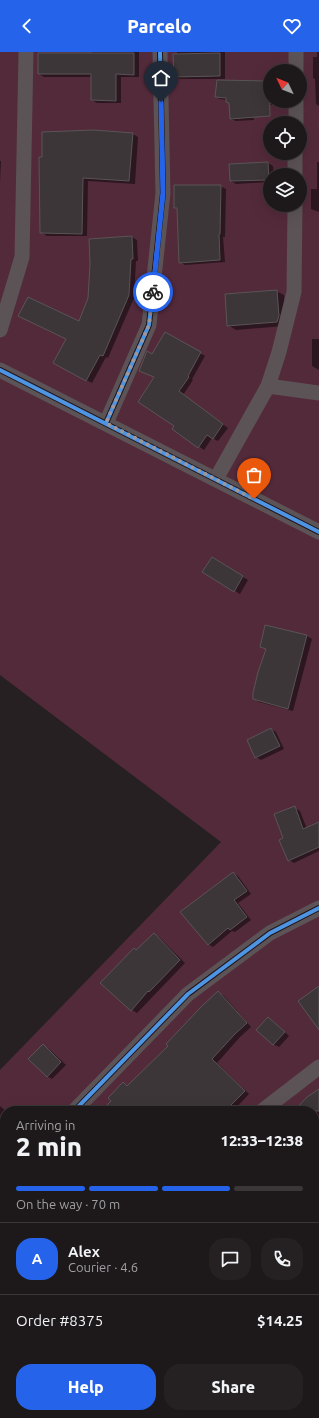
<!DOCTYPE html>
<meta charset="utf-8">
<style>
:root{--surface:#1d181a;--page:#252123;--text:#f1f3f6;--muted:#a0a0a2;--line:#3b3739;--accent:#2563eb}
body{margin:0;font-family:Ubuntu,sans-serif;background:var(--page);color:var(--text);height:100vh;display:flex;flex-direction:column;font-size:15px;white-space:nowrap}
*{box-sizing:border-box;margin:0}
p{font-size:13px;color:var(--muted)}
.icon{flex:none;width:22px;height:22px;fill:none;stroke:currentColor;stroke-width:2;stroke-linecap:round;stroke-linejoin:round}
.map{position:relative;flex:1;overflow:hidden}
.side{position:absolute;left:0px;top:1054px;width:319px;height:312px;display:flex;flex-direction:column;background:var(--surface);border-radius:16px 16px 0 0;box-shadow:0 4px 16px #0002,0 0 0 1px var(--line)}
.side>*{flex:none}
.needle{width:26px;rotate:313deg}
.fabs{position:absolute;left:263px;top:12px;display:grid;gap:8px}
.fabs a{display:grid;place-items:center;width:44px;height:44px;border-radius:50%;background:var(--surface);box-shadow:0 4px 16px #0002,0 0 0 1px var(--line);font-size:20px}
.pin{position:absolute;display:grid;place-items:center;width:34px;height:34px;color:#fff;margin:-41px -17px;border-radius:50% 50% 50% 0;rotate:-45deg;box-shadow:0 0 4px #0007}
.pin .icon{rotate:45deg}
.courier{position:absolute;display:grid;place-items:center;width:40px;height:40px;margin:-20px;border:3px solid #2563eb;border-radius:50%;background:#fff;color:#222;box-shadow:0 1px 5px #0007}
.summary em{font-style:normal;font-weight:800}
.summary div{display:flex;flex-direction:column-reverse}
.summary{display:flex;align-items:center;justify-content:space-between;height:68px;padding:0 16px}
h1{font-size:26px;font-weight:800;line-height:30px}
.bar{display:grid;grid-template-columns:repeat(4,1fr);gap:6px 4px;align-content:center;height:48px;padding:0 16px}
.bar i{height:5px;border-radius:3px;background:var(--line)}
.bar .on{background:var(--accent)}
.bar p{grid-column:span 4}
.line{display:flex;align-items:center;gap:10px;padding:0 16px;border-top:1px solid var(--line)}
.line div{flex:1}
.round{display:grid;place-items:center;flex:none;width:42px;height:42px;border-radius:16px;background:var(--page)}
.cta{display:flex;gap:8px;margin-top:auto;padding:8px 16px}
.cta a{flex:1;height:46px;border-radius:16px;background:var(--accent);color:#fff;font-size:16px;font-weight:800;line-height:46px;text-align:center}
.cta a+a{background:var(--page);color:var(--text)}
header{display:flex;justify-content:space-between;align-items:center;height:52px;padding:0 16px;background:var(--accent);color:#fff;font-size:18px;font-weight:800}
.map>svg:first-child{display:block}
.green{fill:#532a3a;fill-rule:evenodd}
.shadow{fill:#0007}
.building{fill:#3d3638;stroke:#5a5456}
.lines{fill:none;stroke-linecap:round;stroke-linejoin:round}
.minor{stroke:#5c5356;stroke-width:15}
.cycleway-casing{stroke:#201418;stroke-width:6}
.cycleway{stroke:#4d94e3;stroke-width:4}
.done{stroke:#9f9699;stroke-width:4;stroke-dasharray:0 7.2}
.route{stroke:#2563eb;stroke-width:5}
</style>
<header><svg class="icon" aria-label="back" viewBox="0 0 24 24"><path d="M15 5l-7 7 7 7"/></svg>Parcelo<svg class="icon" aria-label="heart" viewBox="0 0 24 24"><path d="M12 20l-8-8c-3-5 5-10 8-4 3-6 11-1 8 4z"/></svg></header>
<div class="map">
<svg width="319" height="1366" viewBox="0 0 319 1366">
<rect width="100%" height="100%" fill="#272023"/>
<path class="green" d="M0 0H319V1366H0V1018L221 790 0 623ZM270 19H300V49H270ZM270 71H300V101H270ZM270 123H300V153H270ZM5 1059H314V1361H5Z"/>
<g class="shadow">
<polygon points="92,0 139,0 139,25 121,25 121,51 97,51 92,48 92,25 44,25 39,22 92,2"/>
<polygon points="177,0 225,0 225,27 180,27 175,24"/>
<polygon points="317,0 319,0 319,54 316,52 315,27 313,26 313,5 317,5"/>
<polygon points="269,30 270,31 270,49 273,49 273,53 252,53 254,68 236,69 231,67 230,52 227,48 220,47 216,45"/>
<polygon points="133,82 138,85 135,132 88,129 87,184 47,184 41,180 40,106"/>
<polygon points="0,109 1,109 0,131"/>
<polygon points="317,110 319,110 319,160 311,157 311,137 317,137"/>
<polygon points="268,111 273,114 274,123 270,123 270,130 236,132 231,129"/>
<polygon points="220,134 226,137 225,185 223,185 225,210 185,213 180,210 178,157 175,156"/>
<polygon points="132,185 137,188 138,209 136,209 134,246 108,306 106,305 92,331 54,311"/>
<polygon points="276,239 284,243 286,268 284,274 236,278 228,273"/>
<polygon points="165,281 205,304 192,327 193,328 183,343 228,376 218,389 212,386 204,398 173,377 175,374 156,326 145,321 153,303"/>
<polygon points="312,287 319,287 319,318 312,314"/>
<polygon points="212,506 248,528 240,542 204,520"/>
<polygon points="307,584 312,587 293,659 259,650 254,647 267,598 261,595"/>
<polygon points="271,677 276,680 284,697 261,708 256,705"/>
<polygon points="295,756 300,759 307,777 319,771 319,799 294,811 289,808"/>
<polygon points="233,821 238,824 251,842 238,851 251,868 235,880 232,879 213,895 208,892"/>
<polygon points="154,882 159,885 185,911 137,961 132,958 137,899"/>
<polygon points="219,941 224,944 251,975 240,985 217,1011 249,1042 233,1059 103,1059 113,1049 124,1031 128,1034 170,994"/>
<polygon points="273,969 289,984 279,995 273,992"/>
<polygon points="43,994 48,996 66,1013 52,1027 47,1024"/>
<polygon points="319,1039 319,1098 314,1103 319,1107 319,1140 314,1135 314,1059 295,1059"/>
<polygon points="0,1054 6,1059 5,1085 0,1080"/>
<polygon points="1,1167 5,1169 5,1273 0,1267"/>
<polygon points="314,1176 319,1181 319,1186 314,1191"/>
<polygon points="22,1361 53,1361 59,1366 17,1366"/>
<polygon points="70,1361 118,1361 114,1366 65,1366"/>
</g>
<g class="building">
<polygon points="38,1 134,1 134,23 116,22 116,49 91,48 91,22 38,22"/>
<polygon points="220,1 220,24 174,25 173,2"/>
<polygon points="217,28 269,29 270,64 230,67 229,51 226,50 226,46 215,45"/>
<polygon points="94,78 133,81 129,129 83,126 82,182 40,181 39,105 42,105 42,80"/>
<polygon points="268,110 269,128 230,129 229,112"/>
<polygon points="174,133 221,133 220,182 219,182 220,208 179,211 177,156 174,156"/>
<polygon points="132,184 133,207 131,207 129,243 103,304 100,303 86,329 53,311 66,287 18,264 28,245 79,269 88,246 90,212 89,187"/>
<polygon points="277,238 279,264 277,270 227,274 225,242"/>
<polygon points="165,280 201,300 188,324 189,325 179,339 223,372 213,387 207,383 198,396 172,377 174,374 138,350 154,325 139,319 147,299 152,302"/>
<polygon points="212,505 243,524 234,540 202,520"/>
<polygon points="265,573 307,583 288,657 253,647 253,641 258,620 266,597 260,595"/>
<polygon points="271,676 280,694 255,706 247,688"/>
<polygon points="295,754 303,777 319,770 319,795 288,809 279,788 283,786 274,762"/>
<polygon points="233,820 247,839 234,848 247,865 230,878 228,876 208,893 180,860"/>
<polygon points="154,881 180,908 149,940 148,939 131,959 100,931 134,896 136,898"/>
<polygon points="319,934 319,978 298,949"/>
<polygon points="218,939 247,971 235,982 212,1007 245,1039 225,1059 101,1059 111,1049 108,1046 123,1030 127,1034 168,994 166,992 200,956"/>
<polygon points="268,965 285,980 273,993 256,978"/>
<polygon points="43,992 61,1010 47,1025 28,1007"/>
<polygon points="319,1037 319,1059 294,1059 307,1045"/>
</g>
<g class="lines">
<g class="minor">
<polyline points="296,19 296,0"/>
<polyline points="296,71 296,49"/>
<polyline points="295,123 295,101"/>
<polyline points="0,278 22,205 26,0"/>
<polyline points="0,318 319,480"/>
<polyline points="268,334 319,341"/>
<polyline points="106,371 149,273 163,141 160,0"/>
<polyline points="216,427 268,334 279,300 294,240 295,153"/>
<polyline points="74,1059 188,942 270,881 319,856"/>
<polyline points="262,1059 319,1015"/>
<polyline points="0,1135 5,1130"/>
<polyline points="314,1207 319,1202"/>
<polyline points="0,1325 5,1320"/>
<polyline points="160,1366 165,1361"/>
</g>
<defs>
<g id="cycleway">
<polyline points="0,318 319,480"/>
<polyline points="106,371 149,273 163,141 160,0"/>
<polyline points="74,1059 188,942 270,881 319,856"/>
</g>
</defs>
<use href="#cycleway" class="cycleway-casing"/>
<use href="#cycleway" class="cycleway"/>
</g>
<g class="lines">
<polyline class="done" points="153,240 149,273 106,371 254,447"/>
<polyline class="route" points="153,240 163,141 161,50"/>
</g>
</svg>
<div class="fabs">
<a><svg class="needle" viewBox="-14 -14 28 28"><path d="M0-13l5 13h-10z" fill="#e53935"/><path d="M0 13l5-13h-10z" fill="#a0a0a2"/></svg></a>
<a><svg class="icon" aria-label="locate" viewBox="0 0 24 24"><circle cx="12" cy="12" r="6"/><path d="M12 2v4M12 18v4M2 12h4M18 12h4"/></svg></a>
<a><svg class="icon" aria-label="layers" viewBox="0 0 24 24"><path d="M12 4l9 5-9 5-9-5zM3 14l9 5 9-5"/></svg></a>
</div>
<div class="pin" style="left:254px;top:447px;background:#ea580c"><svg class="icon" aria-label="bag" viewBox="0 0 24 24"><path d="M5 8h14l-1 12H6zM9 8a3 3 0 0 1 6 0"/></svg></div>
<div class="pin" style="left:161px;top:50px;background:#1f2937"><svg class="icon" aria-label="home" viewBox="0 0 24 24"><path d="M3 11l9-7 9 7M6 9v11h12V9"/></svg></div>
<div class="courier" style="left:153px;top:240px"><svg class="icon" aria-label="bike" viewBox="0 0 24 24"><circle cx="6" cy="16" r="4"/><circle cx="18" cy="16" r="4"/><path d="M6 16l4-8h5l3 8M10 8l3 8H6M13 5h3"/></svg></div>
<section class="side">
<div class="summary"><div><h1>2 min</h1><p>Arriving in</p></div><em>12:33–12:38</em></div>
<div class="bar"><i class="on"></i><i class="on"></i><i class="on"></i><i></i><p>On the way · 70 m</p></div>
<div class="line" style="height:72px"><b class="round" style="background:var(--accent);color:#fff">A</b><div><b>Alex</b><p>Courier · 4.6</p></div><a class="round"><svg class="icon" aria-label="chat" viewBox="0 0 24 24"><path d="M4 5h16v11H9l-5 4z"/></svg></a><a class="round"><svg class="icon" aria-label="phone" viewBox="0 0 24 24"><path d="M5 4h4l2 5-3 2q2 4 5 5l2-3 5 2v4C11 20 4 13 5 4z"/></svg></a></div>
<div class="line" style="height:52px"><div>Order #8375</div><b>$14.25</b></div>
<div class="cta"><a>Help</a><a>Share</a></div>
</section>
</div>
